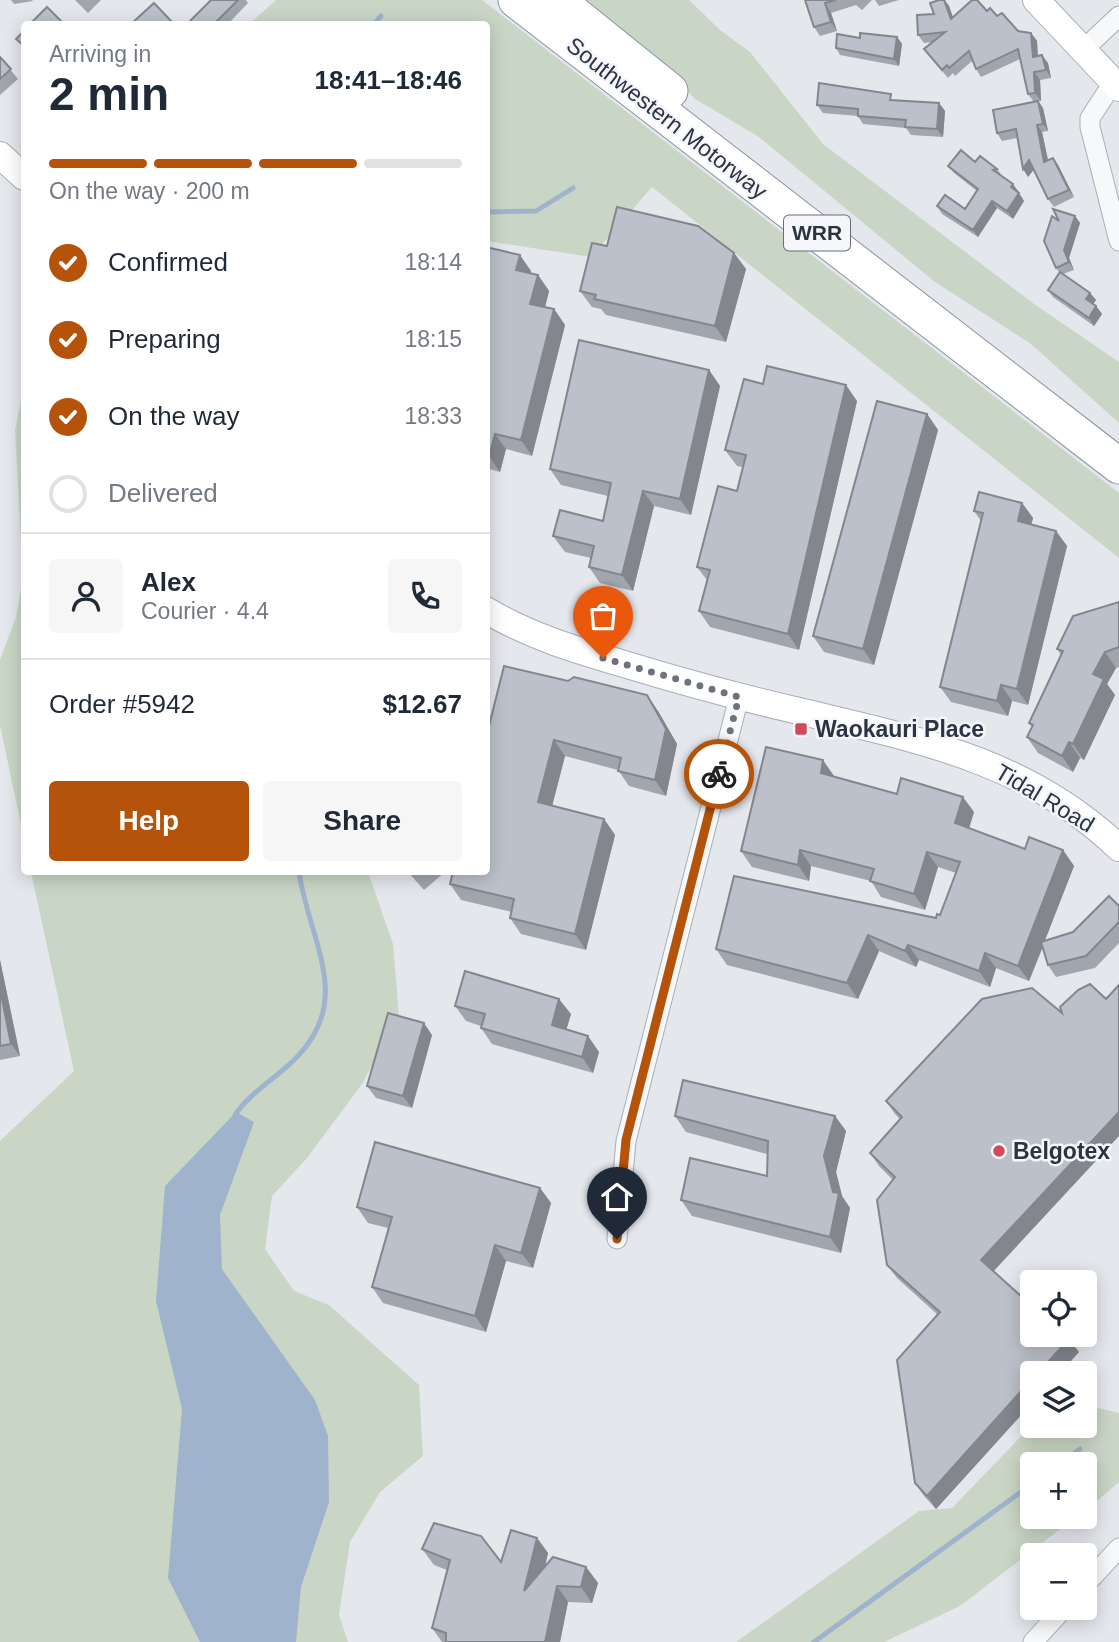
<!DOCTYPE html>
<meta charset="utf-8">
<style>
:root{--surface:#fff;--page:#f6f6f7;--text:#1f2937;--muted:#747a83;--line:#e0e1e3;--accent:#b45309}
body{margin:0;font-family:Arial,sans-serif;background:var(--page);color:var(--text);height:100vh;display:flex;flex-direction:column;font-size:26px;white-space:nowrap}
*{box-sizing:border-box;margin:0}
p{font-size:23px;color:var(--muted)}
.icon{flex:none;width:38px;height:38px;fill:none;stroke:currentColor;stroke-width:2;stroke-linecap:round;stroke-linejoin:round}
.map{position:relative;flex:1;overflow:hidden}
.drawer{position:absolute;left:21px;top:21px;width:469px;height:854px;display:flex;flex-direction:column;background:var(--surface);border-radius:7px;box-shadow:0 4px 18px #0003}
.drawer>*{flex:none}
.buttons{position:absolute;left:1020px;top:1270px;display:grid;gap:14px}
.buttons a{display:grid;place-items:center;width:77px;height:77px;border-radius:7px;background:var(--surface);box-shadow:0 4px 18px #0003;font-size:35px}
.pin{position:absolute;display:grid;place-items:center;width:60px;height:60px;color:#fff;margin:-72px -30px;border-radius:50% 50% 50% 0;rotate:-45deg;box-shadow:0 0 7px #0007}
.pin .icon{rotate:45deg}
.courier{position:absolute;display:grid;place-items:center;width:70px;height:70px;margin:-35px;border:5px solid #b45309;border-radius:50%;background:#fff;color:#222;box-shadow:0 2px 9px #0007}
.overview em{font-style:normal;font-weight:600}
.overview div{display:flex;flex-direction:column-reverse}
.overview{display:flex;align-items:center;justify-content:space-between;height:119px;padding:0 28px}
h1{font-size:46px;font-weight:600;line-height:52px}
.bar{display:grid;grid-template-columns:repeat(4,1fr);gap:10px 7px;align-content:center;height:84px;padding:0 28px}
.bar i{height:9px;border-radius:5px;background:var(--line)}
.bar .active{background:var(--accent)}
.bar p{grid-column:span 4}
.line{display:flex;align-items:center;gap:18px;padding:0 28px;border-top:2px solid var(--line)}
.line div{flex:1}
.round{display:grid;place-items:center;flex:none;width:74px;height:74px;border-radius:7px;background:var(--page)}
ol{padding:0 28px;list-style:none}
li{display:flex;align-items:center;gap:21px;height:77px}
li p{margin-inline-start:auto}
li .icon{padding:7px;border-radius:50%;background:var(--accent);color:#fff;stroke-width:4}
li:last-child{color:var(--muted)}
li i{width:38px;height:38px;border:4px solid var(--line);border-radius:50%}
.cta{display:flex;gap:14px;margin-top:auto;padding:14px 28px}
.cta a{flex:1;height:80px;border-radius:7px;background:var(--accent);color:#fff;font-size:28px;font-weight:600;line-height:80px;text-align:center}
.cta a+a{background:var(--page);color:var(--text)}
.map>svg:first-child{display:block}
.green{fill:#c9d6c5}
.water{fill:#9fb4cc}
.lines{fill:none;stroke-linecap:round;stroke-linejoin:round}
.stream{stroke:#9fb4cc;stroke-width:5}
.street-casing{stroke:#a9aeb7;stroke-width:21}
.secondary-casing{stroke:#a9aeb7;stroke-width:28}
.highway-casing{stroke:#8b94a3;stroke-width:37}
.street{stroke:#f7f8fa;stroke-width:19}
.secondary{stroke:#fff;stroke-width:26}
.highway{stroke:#fff;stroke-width:35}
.wall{fill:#a1a5ae}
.shaded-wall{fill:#83868d}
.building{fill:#bbc0ca;stroke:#83868d;stroke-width:2}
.done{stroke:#6c737f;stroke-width:7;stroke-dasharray:0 12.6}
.route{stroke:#b45309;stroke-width:9}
.poi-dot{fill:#d1495b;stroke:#f4f6f9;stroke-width:2.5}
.labels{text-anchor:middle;stroke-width:5;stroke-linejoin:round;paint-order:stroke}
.shield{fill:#f4f6f9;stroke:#676e7b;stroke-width:2}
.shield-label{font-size:21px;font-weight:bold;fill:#2b3445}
.street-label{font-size:23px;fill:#2b3445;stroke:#f4f6f9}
.poi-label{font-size:23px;font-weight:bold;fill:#2b3445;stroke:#f4f6f9;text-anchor:start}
</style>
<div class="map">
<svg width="1119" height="1642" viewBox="0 0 1119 1642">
<rect width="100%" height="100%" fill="#e4e7ec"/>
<g class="green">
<polygon points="276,0 482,0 1119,493 1119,558 652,187 591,257 487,241 486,24 249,24"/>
<polygon points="580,0 689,0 720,30 750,52 823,144 1034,304 1119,362 1119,423 1031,344 935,282 759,137 695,99 681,84"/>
<polygon points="24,387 24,839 0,725 0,660 16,617 23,578 15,430"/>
<polygon points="31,872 368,872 393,944 399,1016 362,1084 307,1158 272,1196 265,1249 294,1291 329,1305 419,1385 423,1456 380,1492 350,1542 339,1615 348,1642 0,1642 0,1141 74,1071"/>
<polygon points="1085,1405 1119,1413 1119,1482 1085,1511 1085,1465 1032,1465 1032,1517 1076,1517 960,1606 884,1642 736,1642 919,1511 952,1508 1032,1425 1085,1426"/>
</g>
<polygon class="water" points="236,1112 254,1122 220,1215 222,1269 315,1400 328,1436 329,1502 301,1587 296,1642 200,1642 168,1578 182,1409 156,1301 165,1186"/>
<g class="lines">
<g class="stream">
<polyline points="374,24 381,16"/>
<polyline points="486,212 536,211 573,188"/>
<path d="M235 1115C249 1093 278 1077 297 1057 354 998 309 941 299 872"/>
<polyline points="1059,1465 1080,1449"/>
<polyline points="814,1642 1032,1484"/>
</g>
<defs>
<g id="street">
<polyline points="1083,50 1119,16"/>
<polyline points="1113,83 1090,118 1090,127 1119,241"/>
<polyline points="617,1239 626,1141 739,697"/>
<polyline points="1085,1585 1119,1548"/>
<polyline points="1033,1642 1064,1608"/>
</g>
<g id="secondary">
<polyline points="1036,0 1119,88"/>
<polyline points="0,155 24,177"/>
<path d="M486 610C529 636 576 650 624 664 683 682 742 698 803 712 920 740 1028 761 1119 848"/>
</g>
<g id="highway">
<polyline points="516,0 1119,466"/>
<polyline points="557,0 670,91"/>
</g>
</defs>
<use href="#street" class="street-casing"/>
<use href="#secondary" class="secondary-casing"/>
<use href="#highway" class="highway-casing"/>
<use href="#street" class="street"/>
<use href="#secondary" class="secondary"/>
<use href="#highway" class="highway"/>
</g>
<g class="wall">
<polygon points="11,0 32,0 33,1 14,4"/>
<polygon points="75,0 101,0 88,13"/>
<polygon points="211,0 246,0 248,3 228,24 187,24"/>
<polygon points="805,0 872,0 862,10 856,5 831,13 837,31 820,36 814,27"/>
<polygon points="875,0 899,0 879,6"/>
<polygon points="939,0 945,0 949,6 953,17 987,11 1018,31 1031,33 1037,41 1038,56 1048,63 1051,78 1040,80 1041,101 1038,101 1043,108 1048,131 1042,132 1048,160 1053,158 1058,165 1074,197 1054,207 1048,199 1034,169 1028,177 1017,138 1002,141 997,133 1034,102 1028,94 1020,59 981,77 976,69 972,61 955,76 953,73 948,78 924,49 933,42 924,43 918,35 934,14"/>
<polygon points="897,37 902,44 899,66 840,55 836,48 860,38"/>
<polygon points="0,57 18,79 0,95"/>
<polygon points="895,100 939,103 945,111 943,137 911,135 906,128 863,124 858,116 823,113 817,105"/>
<polygon points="975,162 997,169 1003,177 1018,191 1018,192 1024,201 1013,219 997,208 978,237 942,214 937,206 965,209 977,191 954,173 948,166"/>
<polygon points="1075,216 1080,223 1069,258 1074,270 1063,274 1090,293 1096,300 1093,304 1096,306 1102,314 1094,326 1053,297 1048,290 1060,273 1056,268 1059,221"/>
<polygon points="486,247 531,271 531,273 538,275 549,291 545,307 554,309 565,325 532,456 506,449 500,472 486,468"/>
<polygon points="734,253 746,269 726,342 606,315 601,309 592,307 580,291"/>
<polygon points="709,370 720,386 691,515 654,506 633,591 600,583 589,567 591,558 565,552 553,536 603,521 608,496 561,485 550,469"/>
<polygon points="763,384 857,401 799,650 710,627 699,611 707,580 697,567 737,491 743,467 737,466 725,450"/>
<polygon points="927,414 938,430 874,665 824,652 813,636"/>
<polygon points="1022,503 1033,518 1031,525 1056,531 1067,546 1028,705 1012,701 1008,716 951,702 940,687 981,521 974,511"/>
<polygon points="1119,602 1119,667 1116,668 1107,684 1115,695 1084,760 1080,758 1073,772 1038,753 1027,737 1032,727 1029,723 1061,655 1057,649"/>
<polygon points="504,666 658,711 677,744 666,796 629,786 618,770 565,756 552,806 604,819 615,835 586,950 521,934 510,918 512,912 461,900 450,884"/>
<polygon points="834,776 834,777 897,794 974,812 969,828 1025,849 1063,850 1074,866 1045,940 1073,932 1119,906 1119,943 1095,968 1056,977 1048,965 1043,947 1029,981 996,968 990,987 919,960 916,967 879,951 858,999 727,965 716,949 936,918 940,915 956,873 938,867 925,910 881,897 871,881 811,866 809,881 752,867 741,851"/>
<polygon points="408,872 445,872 424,890"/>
<polygon points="0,960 20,1056 0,1060"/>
<polygon points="1078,990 993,1271 1079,1352 1059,1374 1032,1374 1032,1403 936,1509 924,1496 915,1483 938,1315 897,1278 887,1265 893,1180 879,1166 870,1153 900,1119 895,1114 886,1101 1062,1013"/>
<polygon points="455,1006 571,1014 566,1030 599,1052 593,1073 492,1044 481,1028 481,1026 466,1021"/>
<polygon points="432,1035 412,1108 376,1098 367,1086"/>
<polygon points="675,1116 835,1116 846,1131 836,1172 842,1196 850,1208 841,1253 692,1216 681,1200 767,1176 767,1154 686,1132"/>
<polygon points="540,1188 551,1203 533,1268 506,1261 486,1332 383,1303 372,1287 388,1228 368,1223 357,1207"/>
<polygon points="537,1538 548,1553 545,1566 586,1567 598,1583 592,1603 568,1602 560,1642 442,1642 432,1628 447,1570 434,1565 422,1549 501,1562"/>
</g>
<g class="shaded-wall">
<polygon points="944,0 949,6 956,27 951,19"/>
<polygon points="825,3 831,13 837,31 831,22"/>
<polygon points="1031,33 1037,41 1038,65 1033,57"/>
<polygon points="897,37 902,44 899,66 894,59"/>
<polygon points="1042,55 1048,63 1051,78 1046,70"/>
<polygon points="1034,72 1040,80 1041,101 1035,93"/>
<polygon points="1038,101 1043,108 1048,131 1043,124"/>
<polygon points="939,103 945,111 943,137 937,129"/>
<polygon points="1037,125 1042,132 1050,170 1044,162"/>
<polygon points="1053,158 1058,165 1074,197 1069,190"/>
<polygon points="1029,160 1035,168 1028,177 1023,169"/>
<polygon points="1013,184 1018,191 1016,195 1011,187"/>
<polygon points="1019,193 1024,201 1013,219 1007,211"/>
<polygon points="992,201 997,208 978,237 973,230"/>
<polygon points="1075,216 1080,223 1069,258 1074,270 1069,262 1064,250"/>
<polygon points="734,253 746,269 726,342 715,326"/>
<polygon points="520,255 531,271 528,286 516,270"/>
<polygon points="538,275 549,291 542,319 530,304"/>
<polygon points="1090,293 1096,300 1091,307 1086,299"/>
<polygon points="1096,306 1102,314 1094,326 1089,318"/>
<polygon points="554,309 565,325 532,456 521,440"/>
<polygon points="709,370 720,386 691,515 680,499"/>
<polygon points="846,385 857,401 799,650 788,634"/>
<polygon points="927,414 938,430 874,665 863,649"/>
<polygon points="495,434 506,449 500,472 489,456"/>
<polygon points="643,491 654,506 633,591 622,575"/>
<polygon points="1022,503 1033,518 1028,537 1018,521"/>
<polygon points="1056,531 1067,546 1028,705 1017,689"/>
<polygon points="1105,652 1116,668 1107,684 1115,695 1084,760 1073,744 1093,674"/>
<polygon points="1001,685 1012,701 1008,716 997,701"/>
<polygon points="647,695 658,711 677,744 666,796 655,780"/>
<polygon points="554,740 565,756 549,818 538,802"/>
<polygon points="1069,742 1080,758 1073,772 1062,756"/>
<polygon points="823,760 834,776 832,789 821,773"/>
<polygon points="963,797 974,812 966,838 955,823"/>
<polygon points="604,819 615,835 586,950 575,934"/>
<polygon points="800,850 811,866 809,881 798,865"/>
<polygon points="1063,850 1074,866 1029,981 1018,966"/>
<polygon points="927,852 938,867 925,910 914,894"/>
<polygon points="868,935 879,951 858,999 847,983"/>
<polygon points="908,945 919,960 916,967 905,951"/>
<polygon points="985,953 996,968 990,987 979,971"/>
<polygon points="0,960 20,1056 11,1044 0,989"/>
<polygon points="559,999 571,1014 563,1041 552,1025"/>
<polygon points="424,1023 432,1035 412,1108 403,1096"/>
<polygon points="588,1036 599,1052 593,1073 582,1057"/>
<polygon points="1119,1112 1119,1136 991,1274 981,1260"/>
<polygon points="835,1116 846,1131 836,1172 842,1196 850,1208 841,1253 830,1237 833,1192 824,1156"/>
<polygon points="540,1188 551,1203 533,1268 521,1253"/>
<polygon points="495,1245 506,1261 486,1332 475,1316"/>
<polygon points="1069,1339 1079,1352 1059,1374 1037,1374"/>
<polygon points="1032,1379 1032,1403 936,1509 927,1496"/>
<polygon points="537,1538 548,1553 536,1606 524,1591"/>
<polygon points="586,1567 598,1583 592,1603 581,1587"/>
<polygon points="557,1586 568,1602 560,1642 545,1642"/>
</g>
<g class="building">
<polygon points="211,0 238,0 214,24 187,24"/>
<polygon points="805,0 836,0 825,3 831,22 814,27"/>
<polygon points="939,0 944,0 951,19 972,0 977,0 987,11 990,8 997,16 1002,13 1018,31 1031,33 1033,57 1042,55 1046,70 1034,72 1035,93 1028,94 1018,49 976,69 969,51 949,68 947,65 942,70 924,49 945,32 918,35 917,15 934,14 930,3"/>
<polygon points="154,3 174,24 131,24"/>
<polygon points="47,7 62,22 60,24 30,24"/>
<polygon points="24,31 24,46 16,39"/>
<polygon points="860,33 897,37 894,59 836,48 837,34 860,38"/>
<polygon points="0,57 11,69 0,79"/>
<polygon points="819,83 891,94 890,100 939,103 937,129 905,127 906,120 858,116 858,109 817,105"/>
<polygon points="1038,101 1043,124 1037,125 1044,162 1053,158 1069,190 1048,199 1029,160 1023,169 1016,129 997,133 993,110"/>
<polygon points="961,150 975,162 980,156 997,169 993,170 1013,184 1011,187 1019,193 1007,211 992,201 973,230 937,206 945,195 965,209 978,189 948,166"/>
<polygon points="617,207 698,226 734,253 715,326 594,299 596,295 580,291 592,243 607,246"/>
<polygon points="1053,209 1075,216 1064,250 1069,262 1056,268 1044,241 1052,216 1059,221"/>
<polygon points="486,247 520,255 516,270 538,275 530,304 554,309 521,440 495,434 489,456 486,455"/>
<polygon points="1060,272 1090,293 1086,299 1096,306 1089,318 1048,290"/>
<polygon points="579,340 709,370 680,499 643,491 622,575 589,567 594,546 553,536 560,510 603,521 611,483 550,469"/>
<polygon points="767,366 846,385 788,634 699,611 710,570 697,567 718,486 737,491 746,455 725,450 744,379 763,384"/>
<polygon points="877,401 927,414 863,649 813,636"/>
<polygon points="979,492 1022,503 1018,521 1056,531 1017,689 1001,685 997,701 940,687 983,513 974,511"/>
<polygon points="1119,602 1119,647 1105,652 1093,674 1104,679 1073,744 1069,742 1062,756 1027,737 1033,725 1029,723 1063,651 1057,649 1073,616"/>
<polygon points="504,666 568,681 574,677 647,695 666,729 655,780 618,771 621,758 554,740 538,802 604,819 575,934 510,918 514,899 450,884 453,872 486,872 486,738"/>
<polygon points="766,747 823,760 821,773 897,794 901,778 963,797 955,823 1025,849 1029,837 1063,850 1018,966 985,953 979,971 908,945 905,951 868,935 847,983 716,949 734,876 936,918 937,914 940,915 960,862 927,852 914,894 870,881 874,869 800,850 798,865 741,851"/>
<polygon points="1109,896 1119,906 1119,922 1086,956 1048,965 1041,942 1073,932"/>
<polygon points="465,971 559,999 552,1025 588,1036 582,1057 481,1028 485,1014 455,1006"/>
<polygon points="1090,984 1106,999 1119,985 1119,1112 981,1260 1032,1306 1032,1335 1065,1335 1069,1339 1037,1374 1032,1374 1032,1379 927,1496 915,1483 897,1360 940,1312 887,1265 877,1200 895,1177 870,1153 902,1117 886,1101 982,999 1032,988 1062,1013 1060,1007 1078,990"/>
<polygon points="0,989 11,1044 0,1046"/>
<polygon points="388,1013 424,1023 403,1096 367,1086"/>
<polygon points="683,1080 835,1116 824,1156 833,1192 839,1193 830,1237 681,1200 690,1158 767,1176 768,1141 675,1116"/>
<polygon points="375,1142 540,1188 521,1253 495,1245 475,1316 372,1287 392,1217 357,1207"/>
<polygon points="434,1523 481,1536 501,1562 511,1530 537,1538 524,1591 553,1557 586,1567 581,1587 557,1586 545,1642 446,1642 446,1633 432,1628 450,1560 422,1549"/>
</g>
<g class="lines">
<polyline class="done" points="603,658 739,697 719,774"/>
<polyline class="route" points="617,1239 626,1140 719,774"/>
</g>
<g class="poi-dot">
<rect x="794" y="722" width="14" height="14" rx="3.5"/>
<circle cx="999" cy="1151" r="7"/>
</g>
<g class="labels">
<rect class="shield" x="784" y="215.5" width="66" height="35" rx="5"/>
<g class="shield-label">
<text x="817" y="240">WRR</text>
</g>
<g class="street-label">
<text transform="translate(667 118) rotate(38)" y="8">Southwestern Motorway</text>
<text transform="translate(1045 798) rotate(31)" y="8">Tidal Road</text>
</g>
<g class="poi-label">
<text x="815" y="737">Waokauri Place</text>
<text x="1013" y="1159">Belgotex</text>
</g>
</g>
</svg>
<div class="buttons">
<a><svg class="icon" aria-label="locate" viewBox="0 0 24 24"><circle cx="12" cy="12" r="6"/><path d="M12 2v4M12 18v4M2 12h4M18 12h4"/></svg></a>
<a><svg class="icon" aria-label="layers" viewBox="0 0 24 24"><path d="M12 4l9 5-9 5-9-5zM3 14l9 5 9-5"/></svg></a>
<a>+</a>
<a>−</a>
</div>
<div class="pin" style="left:603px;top:658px;background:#ea580c"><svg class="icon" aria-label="bag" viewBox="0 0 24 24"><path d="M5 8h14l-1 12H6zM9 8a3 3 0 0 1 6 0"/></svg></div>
<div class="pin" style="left:617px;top:1239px;background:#1f2937"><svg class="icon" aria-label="home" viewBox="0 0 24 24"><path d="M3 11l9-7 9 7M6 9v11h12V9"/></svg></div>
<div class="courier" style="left:719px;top:774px"><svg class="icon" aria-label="bike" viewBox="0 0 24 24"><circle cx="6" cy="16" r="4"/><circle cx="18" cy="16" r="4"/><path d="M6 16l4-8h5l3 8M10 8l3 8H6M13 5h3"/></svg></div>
<section class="drawer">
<div class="overview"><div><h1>2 min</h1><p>Arriving in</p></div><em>18:41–18:46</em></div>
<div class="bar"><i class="active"></i><i class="active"></i><i class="active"></i><i></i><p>On the way · 200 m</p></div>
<ol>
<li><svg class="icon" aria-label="check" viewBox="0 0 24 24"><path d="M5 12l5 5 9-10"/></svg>Confirmed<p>18:14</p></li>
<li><svg class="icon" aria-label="check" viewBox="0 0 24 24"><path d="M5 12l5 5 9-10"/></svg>Preparing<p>18:15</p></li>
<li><svg class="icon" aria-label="check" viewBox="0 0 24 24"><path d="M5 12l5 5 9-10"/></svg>On the way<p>18:33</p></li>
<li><i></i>Delivered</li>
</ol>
<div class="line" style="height:126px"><a class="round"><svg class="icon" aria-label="person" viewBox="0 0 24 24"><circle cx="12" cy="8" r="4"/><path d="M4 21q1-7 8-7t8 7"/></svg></a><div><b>Alex</b><p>Courier · 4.4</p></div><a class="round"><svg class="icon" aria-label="phone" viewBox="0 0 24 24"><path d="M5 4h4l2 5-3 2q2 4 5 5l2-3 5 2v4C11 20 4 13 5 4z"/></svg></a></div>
<div class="line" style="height:91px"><div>Order #5942</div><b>$12.67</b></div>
<div class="cta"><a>Help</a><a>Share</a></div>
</section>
</div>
